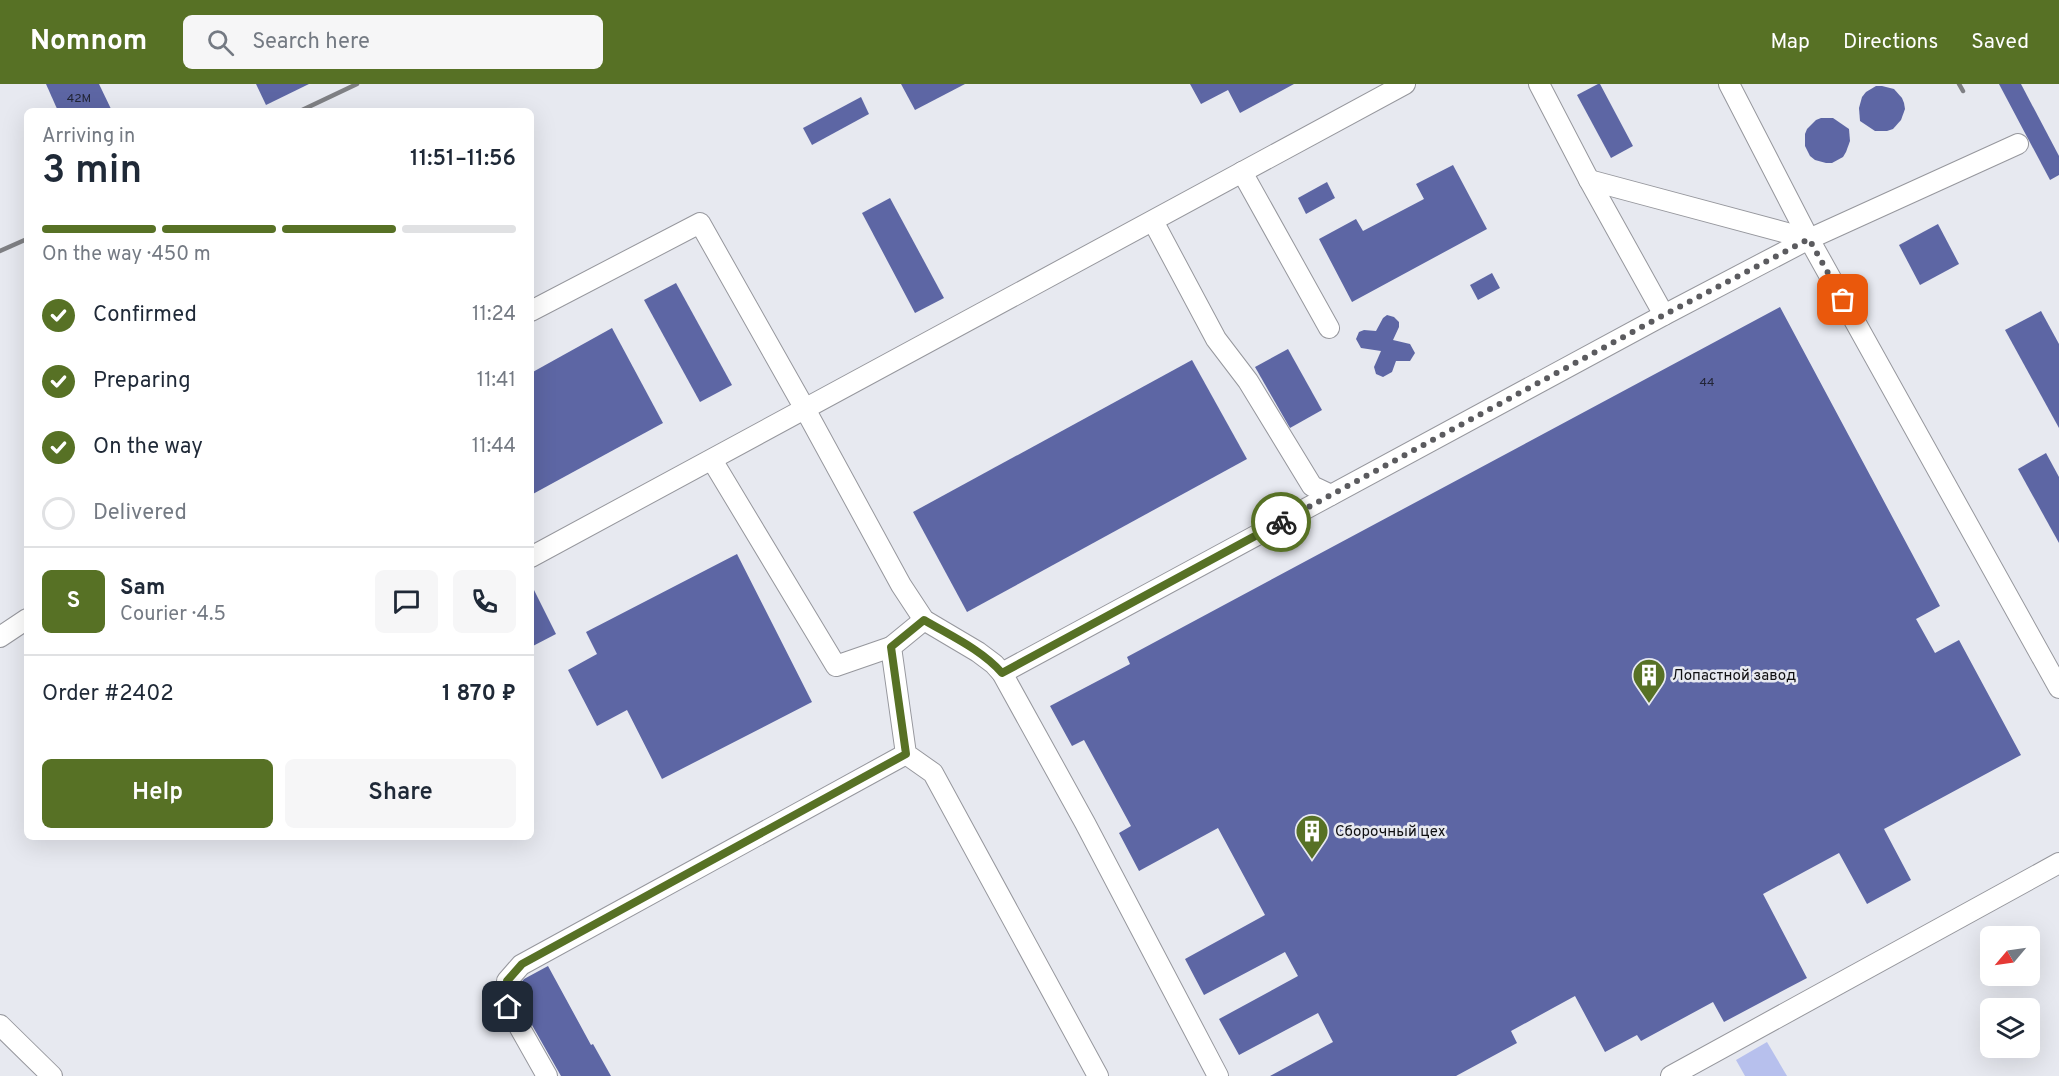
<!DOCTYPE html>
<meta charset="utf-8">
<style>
:root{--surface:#fff;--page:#f6f6f7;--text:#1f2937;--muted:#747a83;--line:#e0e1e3;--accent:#577125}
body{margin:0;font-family:Overpass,sans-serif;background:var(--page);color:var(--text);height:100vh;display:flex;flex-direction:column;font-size:22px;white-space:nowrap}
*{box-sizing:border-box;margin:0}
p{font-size:20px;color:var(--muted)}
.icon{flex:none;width:33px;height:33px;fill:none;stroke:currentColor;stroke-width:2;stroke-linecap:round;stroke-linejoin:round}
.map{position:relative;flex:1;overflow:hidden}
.drawer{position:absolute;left:24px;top:24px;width:510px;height:732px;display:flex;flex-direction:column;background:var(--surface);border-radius:9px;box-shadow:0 6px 24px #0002}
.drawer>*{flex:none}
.needle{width:39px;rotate:241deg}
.controls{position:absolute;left:1980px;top:842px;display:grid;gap:12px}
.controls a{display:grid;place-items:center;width:60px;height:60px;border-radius:9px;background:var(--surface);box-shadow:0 6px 24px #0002;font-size:30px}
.pin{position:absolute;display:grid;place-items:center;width:51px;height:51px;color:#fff;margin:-26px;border-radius:12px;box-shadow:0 3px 9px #0006}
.courier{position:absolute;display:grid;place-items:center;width:60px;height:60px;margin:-30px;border:4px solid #577125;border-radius:50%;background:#fff;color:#222;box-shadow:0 2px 8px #0007}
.summary em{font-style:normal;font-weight:600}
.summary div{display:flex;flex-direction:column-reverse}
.summary{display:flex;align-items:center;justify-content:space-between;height:102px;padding:0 18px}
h1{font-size:39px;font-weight:600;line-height:45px}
.bar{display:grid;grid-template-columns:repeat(4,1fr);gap:9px 6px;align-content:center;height:72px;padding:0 18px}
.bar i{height:8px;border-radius:4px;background:var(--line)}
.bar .current{background:var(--accent)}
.bar p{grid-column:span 4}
.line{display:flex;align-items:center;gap:15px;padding:0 18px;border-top:2px solid var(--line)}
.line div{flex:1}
.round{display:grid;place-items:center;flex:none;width:63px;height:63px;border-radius:9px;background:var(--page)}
ol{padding:0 18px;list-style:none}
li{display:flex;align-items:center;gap:18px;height:66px}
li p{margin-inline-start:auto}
li .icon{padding:6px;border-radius:50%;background:var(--accent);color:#fff;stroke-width:4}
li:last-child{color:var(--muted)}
li i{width:33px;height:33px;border:3px solid var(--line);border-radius:50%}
.cta{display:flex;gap:12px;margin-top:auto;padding:12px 18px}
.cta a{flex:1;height:69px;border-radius:9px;background:var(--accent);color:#fff;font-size:24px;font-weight:600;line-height:69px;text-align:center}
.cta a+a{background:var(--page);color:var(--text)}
header{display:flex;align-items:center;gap:36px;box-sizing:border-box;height:84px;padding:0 30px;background:var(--accent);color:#fff}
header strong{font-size:28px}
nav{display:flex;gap:33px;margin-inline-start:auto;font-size:21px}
.search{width:420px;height:54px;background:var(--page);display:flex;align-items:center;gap:15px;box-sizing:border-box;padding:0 21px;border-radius:9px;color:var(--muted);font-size:22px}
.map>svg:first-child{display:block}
.green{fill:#b7c0ed}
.building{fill:#5d66a4}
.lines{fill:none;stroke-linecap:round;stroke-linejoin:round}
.minor-casing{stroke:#96979d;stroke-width:22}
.minor{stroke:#fff;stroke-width:20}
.rail{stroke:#7f8084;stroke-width:4.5}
.done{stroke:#5b5b5f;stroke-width:6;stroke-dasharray:0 10.8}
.route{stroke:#577125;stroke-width:8}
.labels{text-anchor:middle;stroke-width:5;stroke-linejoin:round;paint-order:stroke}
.number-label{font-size:12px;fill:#222536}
.poi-label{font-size:15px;fill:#0f0f11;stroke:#e7e9f0;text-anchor:start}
</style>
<header>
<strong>Nomnom</strong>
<div class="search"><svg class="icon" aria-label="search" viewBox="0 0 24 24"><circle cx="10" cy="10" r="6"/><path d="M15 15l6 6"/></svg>Search here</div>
<nav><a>Map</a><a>Directions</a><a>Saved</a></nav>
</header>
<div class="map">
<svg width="2059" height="992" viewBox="0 0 2059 992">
<rect width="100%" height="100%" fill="#e7e9f0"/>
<polygon class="green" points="1767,958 1787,992 1745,992 1736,976"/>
<g class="building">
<polygon points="46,0 99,0 112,27 58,27"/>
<polygon points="256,0 309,0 266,21"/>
<polygon points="901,0 965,0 915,26"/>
<polygon points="1190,0 1294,0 1240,29 1228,6 1201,20"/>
<polygon points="1598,0 1600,0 1633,62 1611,74 1577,11"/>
<polygon points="1999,0 2021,0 2059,72 2059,91 2050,96"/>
<polygon points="1876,2 1882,2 1894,5 1902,14 1904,19 1905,25 1901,36 1893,45 1887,47 1875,47 1860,37 1859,24 1862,13 1866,8"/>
<polygon points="861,13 869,30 812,61 803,44"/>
<polygon points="1821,34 1833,34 1849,45 1850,57 1846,68 1843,73 1832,79 1826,79 1815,76 1810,72 1805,62 1805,50 1807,45 1816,36"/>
<polygon points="1453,81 1487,145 1352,218 1319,155 1356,135 1363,147 1424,115 1416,100"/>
<polygon points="1327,98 1335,114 1306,130 1298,114"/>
<polygon points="890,114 944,214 915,229 862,129"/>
<polygon points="1938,140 1959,180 1920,201 1899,161"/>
<polygon points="1492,189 1500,204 1478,216 1470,201"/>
<polygon points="676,199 732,301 700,318 644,216"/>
<polygon points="1780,223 1940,522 1916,535 1935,569 1959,556 2021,671 1884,745 1911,796 1867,820 1839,769 1763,810 1807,894 1724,938 1713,918 1641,957 1637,951 1605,968 1575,912 1511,947 1517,959 1456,992 1270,992 1333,958 1318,929 1239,971 1219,935 1298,892 1285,868 1204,911 1185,875 1265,831 1218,744 1139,787 1119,749 1131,742 1084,656 1072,662 1050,622 1130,580 1127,573"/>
<polygon points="2041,227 2059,260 2059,344 2005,246"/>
<polygon points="1387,231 1394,233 1399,238 1399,243 1393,256 1410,260 1415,269 1410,277 1396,277 1392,288 1383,293 1376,290 1374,283 1381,267 1361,264 1356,255 1359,248 1364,246 1376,247 1383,234"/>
<polygon points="612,244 663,339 531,411 531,289"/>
<polygon points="1288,265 1322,326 1290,344 1255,283"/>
<polygon points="1192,276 1247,375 967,528 913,428"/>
<polygon points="2046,369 2059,393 2059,459 2018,385"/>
<polygon points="737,470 812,618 662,695 627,626 597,642 568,586 597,570 586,548"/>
<polygon points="531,500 556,550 531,563"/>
<polygon points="548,882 591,961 593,960 611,992 561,992 520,920 519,901 524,895"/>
</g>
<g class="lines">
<defs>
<g id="minor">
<polyline points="1539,0 1589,96 1664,231"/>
<polyline points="1729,0 1809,155 2059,604"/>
<polyline points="1242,88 1329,244"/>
<polyline points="1589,96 1809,155"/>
<polyline points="1153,137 1216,255 1248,297 1312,402 1331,411"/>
<polyline points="531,227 700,139 805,325 901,501 924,536 978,568 994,580 1002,589 1085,739 1218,992"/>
<polyline points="712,376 836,582 891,563"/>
<polyline points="531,473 1405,0"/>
<polyline points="924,536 891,563 906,670 933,689 1098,992"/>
<polyline points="0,553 27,535"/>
<polyline points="1002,589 1664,231 1809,155 2018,60"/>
<polyline points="0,941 52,992"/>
<polyline points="547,992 508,923 507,897 521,881 906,670"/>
<polyline points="1671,992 2059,779"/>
</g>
</defs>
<use href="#minor" class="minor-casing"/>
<use href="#minor" class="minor"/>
<g class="rail">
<polyline points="1959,0 1963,7"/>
<polyline points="300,27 357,0"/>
<polyline points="0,167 27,155"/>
</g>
</g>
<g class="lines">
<polyline class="done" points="1281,438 1664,231 1809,155 1843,216"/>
<path class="route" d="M508 923 507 897 522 880 906 670 891 563 924 536C951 552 982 566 1002 589L1281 438"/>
</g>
<defs>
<symbol id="building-pin" viewBox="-11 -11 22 30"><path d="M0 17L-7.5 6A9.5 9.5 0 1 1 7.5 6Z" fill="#577125" stroke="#e7e9f0"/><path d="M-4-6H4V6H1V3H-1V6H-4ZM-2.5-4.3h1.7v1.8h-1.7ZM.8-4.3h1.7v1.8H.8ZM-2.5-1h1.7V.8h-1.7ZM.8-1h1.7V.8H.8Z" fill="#fff"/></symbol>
</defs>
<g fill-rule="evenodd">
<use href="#building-pin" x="1630" y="572" width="38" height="52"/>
<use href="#building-pin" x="1293" y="728" width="38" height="52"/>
</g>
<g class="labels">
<g class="number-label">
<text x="79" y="18">42М</text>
<text x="1707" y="302">44</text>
</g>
<g class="poi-label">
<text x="1672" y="596">Лопастной завод</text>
<text x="1335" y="752">Сборочный цех</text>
</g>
</g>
</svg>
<div class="controls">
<a><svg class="needle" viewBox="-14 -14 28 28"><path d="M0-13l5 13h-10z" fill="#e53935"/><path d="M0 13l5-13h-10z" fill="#747a83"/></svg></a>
<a><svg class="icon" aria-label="layers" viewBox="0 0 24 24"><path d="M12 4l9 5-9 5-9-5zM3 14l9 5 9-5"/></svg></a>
</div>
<div class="pin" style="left:1843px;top:216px;background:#ea580c"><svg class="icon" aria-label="bag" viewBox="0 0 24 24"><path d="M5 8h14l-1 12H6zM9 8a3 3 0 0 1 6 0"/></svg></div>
<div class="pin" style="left:508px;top:923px;background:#1f2937"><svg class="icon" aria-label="home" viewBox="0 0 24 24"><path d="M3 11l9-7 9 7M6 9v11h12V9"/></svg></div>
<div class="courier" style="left:1281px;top:438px"><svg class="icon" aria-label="bike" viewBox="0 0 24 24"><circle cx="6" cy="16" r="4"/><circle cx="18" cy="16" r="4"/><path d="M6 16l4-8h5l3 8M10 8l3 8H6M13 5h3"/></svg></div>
<section class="drawer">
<div class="summary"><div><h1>3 min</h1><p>Arriving in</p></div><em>11:51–11:56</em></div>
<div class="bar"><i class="current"></i><i class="current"></i><i class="current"></i><i></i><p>On the way · 450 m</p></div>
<ol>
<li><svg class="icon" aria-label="check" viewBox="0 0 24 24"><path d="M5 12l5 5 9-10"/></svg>Confirmed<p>11:24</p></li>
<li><svg class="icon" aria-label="check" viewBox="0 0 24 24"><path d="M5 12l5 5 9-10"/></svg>Preparing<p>11:41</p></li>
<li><svg class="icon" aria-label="check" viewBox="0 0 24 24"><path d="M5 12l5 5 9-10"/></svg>On the way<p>11:44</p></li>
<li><i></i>Delivered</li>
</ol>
<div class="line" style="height:108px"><b class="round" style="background:var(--accent);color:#fff">S</b><div><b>Sam</b><p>Courier · 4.5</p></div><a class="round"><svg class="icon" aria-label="chat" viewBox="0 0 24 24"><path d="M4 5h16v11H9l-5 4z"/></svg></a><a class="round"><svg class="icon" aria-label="phone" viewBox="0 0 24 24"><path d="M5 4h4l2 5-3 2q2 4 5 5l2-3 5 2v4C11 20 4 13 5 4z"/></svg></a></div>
<div class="line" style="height:78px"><div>Order #2402</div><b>1 870 ₽</b></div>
<div class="cta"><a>Help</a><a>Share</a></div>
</section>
</div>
